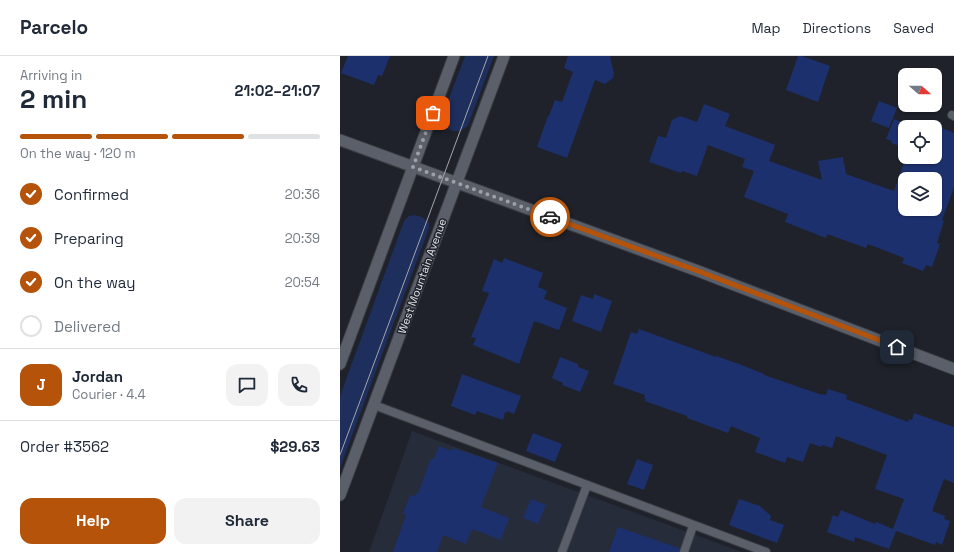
<!DOCTYPE html>
<meta charset="utf-8">
<style>
:root{--surface:#fff;--page:#f2f2f3;--text:#1f2937;--muted:#747a83;--line:#e0e1e3;--accent:#b45309}
body{margin:0;font-family:"Space Grotesk",sans-serif;background:var(--page);color:var(--text);height:100vh;display:flex;flex-direction:column;font-size:15px;white-space:nowrap}
*{box-sizing:border-box;margin:0}
p{font-size:13px;color:var(--muted)}
.icon{flex:none;width:22px;height:22px;fill:none;stroke:currentColor;stroke-width:2;stroke-linecap:round;stroke-linejoin:round}
.map{position:relative;flex:1;overflow:hidden}
.side{display:flex;flex-direction:column;background:var(--surface);width:340px}
.side>*{flex:none}
.needle{width:26px;rotate:110deg}
.buttons{position:absolute;left:558px;top:12px;display:grid;gap:8px}
.buttons a{display:grid;place-items:center;width:44px;height:44px;border-radius:8px;background:var(--surface);box-shadow:0 1px 3px #0004;font-size:20px}
.pin{position:absolute;display:grid;place-items:center;width:34px;height:34px;color:#fff;margin:-17px;border-radius:8px;box-shadow:0 2px 6px #0006}
.courier{position:absolute;display:grid;place-items:center;width:40px;height:40px;margin:-20px;border:3px solid #b45309;border-radius:50%;background:#fff;color:#222;box-shadow:0 1px 5px #0007}
.overview em{font-style:normal;font-weight:600}
.overview div{display:flex;flex-direction:column-reverse}
.overview{display:flex;align-items:center;justify-content:space-between;height:68px;padding:0 20px}
h1{font-size:26px;font-weight:600;line-height:30px}
.bar{display:grid;grid-template-columns:repeat(4,1fr);gap:6px 4px;align-content:center;height:48px;padding:0 20px}
.bar i{height:5px;border-radius:3px;background:var(--line)}
.bar .active{background:var(--accent)}
.bar p{grid-column:span 4}
.line{display:flex;align-items:center;gap:10px;padding:0 20px;border-top:1px solid var(--line)}
.line div{flex:1}
.round{display:grid;place-items:center;flex:none;width:42px;height:42px;border-radius:12px;background:var(--page)}
ol{padding:0 20px;list-style:none}
li{display:flex;align-items:center;gap:12px;height:44px}
li p{margin-inline-start:auto}
li .icon{padding:4px;border-radius:50%;background:var(--accent);color:#fff;stroke-width:4}
li:last-child{color:var(--muted)}
li i{width:22px;height:22px;border:2px solid var(--line);border-radius:50%}
.button{display:flex;gap:8px;margin-top:auto;padding:8px 20px}
.button a{flex:1;height:46px;border-radius:12px;background:var(--accent);color:#fff;font-size:16px;font-weight:600;line-height:46px;text-align:center}
.button a+a{background:var(--page);color:var(--text)}
header{display:flex;align-items:center;gap:24px;box-sizing:border-box;height:56px;padding:0 20px;background:var(--surface);border-bottom:1px solid var(--line)}
header strong{font-size:19px}
nav{display:flex;gap:22px;margin-inline-start:auto;font-size:14px}
main{display:flex;flex:1;min-height:0}
.map>svg:first-child{display:block}
.built{fill:#262c39}
.green{fill:#1e2e5d}
.building{fill:#1d306e;fill-rule:evenodd}
.lines{fill:none;stroke-linecap:round;stroke-linejoin:round}
.service-casing{stroke:#393c42;stroke-width:10}
.minor-casing{stroke:#393c42;stroke-width:13}
.tertiary-casing{stroke:#393c42;stroke-width:13}
.service{stroke:#5b5f69;stroke-width:8}
.minor{stroke:#5b5f69;stroke-width:11}
.tertiary{stroke:#5b5f69;stroke-width:11}
.tram{stroke:#a4a6ad;stroke-width:1}
.done{stroke:#9ea0a7;stroke-width:4;stroke-dasharray:0 7.2}
.route{stroke:#b45309;stroke-width:5}
.labels{text-anchor:middle;stroke-width:3;stroke-linejoin:round;paint-order:stroke}
.street-label{font-size:11px;fill:#e2e4ea;stroke:#1f222a}
</style>
<header>
<strong>Parcelo</strong>
<nav><a>Map</a><a>Directions</a><a>Saved</a></nav>
</header>
<main>
<section class="side">
<div class="overview"><div><h1>2 min</h1><p>Arriving in</p></div><em>21:02–21:07</em></div>
<div class="bar"><i class="active"></i><i class="active"></i><i class="active"></i><i></i><p>On the way · 120 m</p></div>
<ol>
<li><svg class="icon" aria-label="check" viewBox="0 0 24 24"><path d="M5 12l5 5 9-10"/></svg>Confirmed<p>20:36</p></li>
<li><svg class="icon" aria-label="check" viewBox="0 0 24 24"><path d="M5 12l5 5 9-10"/></svg>Preparing<p>20:39</p></li>
<li><svg class="icon" aria-label="check" viewBox="0 0 24 24"><path d="M5 12l5 5 9-10"/></svg>On the way<p>20:54</p></li>
<li><i></i>Delivered</li>
</ol>
<div class="line" style="height:72px"><b class="round" style="background:var(--accent);color:#fff">J</b><div><b>Jordan</b><p>Courier · 4.4</p></div><a class="round"><svg class="icon" aria-label="chat" viewBox="0 0 24 24"><path d="M4 5h16v11H9l-5 4z"/></svg></a><a class="round"><svg class="icon" aria-label="phone" viewBox="0 0 24 24"><path d="M5 4h4l2 5-3 2q2 4 5 5l2-3 5 2v4C11 20 4 13 5 4z"/></svg></a></div>
<div class="line" style="height:52px"><div>Order #3562</div><b>$29.63</b></div>
<div class="button"><a>Help</a><a>Share</a></div>
</section>
<div class="map">
<svg width="614" height="496" viewBox="0 0 614 496">
<rect width="100%" height="100%" fill="#1f222a"/>
<polygon class="built" points="72,375 402,496 29,496"/>
<g class="green">
<path d="M125 0H154L128 69C120 78 113 77 104 70L102 61Z"/>
<polygon points="74,159 82,161 89,167 89,172 0,412 0,340 64,165 69,160"/>
</g>
<g class="building">
<polygon points="8,0 50,0 42,20 38,19 34,29 1,17"/>
<polygon points="228,0 270,0 274,18 273,22 265,28 255,24 227,102 197,91 208,60 209,60 215,44 222,46 233,16 224,12"/>
<polygon points="458,0 462,0 490,10 478,46 446,34"/>
<polygon points="539,45 557,52 549,72 531,65"/>
<path d="M364 48 390 58 385 70 435 89 429 105 482 124 478 105 503 101 506 118 554 135 566 101H595V75L597 70 614 77V131L602 164 604 165 597 187 600 188 592 211 586 209 583 215 562 207 564 202 528 188 526 192 487 178 486 182 445 166 448 158 404 141 414 115 402 111 405 103 368 89 357 120 342 115 341 117 309 106 318 80 326 82 332 64 340 60 357 66ZM565 123H595V153H565Z"/>
<polygon points="554,63 573,71 565,71 565,92 551,87 552,85 546,83"/>
<polygon points="164,202 203,217 198,231 207,235 204,243 227,252 219,274 194,265 179,308 133,289 136,282 131,281 149,237 142,235 154,203 162,207"/>
<polygon points="254,238 272,245 261,276 232,265 241,239 253,243"/>
<polygon points="299,273 376,301 376,300 399,308 424,318 424,319 482,339 482,338 486,339 488,333 507,339 506,343 568,366 569,363 572,364 574,357 614,371 614,427 604,423 592,455 605,460 604,463 610,465 602,489 596,486 595,489 556,475 549,493 515,481 514,486 487,476 493,459 498,461 501,454 535,468 536,466 553,473 564,443 535,433 547,399 496,380 492,392 482,389 481,391 470,387 463,406 447,401 445,407 415,396 420,382 391,370 388,377 347,362 347,360 305,345 306,343 304,342 305,339 273,328 291,276 297,278"/>
<polygon points="220,301 238,308 238,311 249,315 240,336 222,329 223,327 212,322"/>
<polygon points="122,318 181,340 174,358 167,355 167,357 165,356 163,364 137,355 135,359 111,350"/>
<polygon points="193,377 222,388 215,406 186,395"/>
<polygon points="99,390 112,395 113,392 158,407 141,451 169,462 161,484 132,473 126,488 103,479 97,496 53,496 66,459 63,458 70,439 75,440 76,437 78,438 91,402 94,403"/>
<polygon points="297,403 313,409 304,434 287,428"/>
<polygon points="191,443 206,449 198,468 183,462"/>
<polygon points="399,443 420,450 431,460 430,464 444,469 437,487 389,469"/>
<polygon points="278,471 339,492 339,496 269,496"/>
</g>
<g class="lines">
<defs>
<g id="service">
<polyline points="612,59 614,60"/>
<polyline points="34,349 426,496"/>
<polyline points="222,496 247,429"/>
<polyline points="344,496 353,470"/>
</g>
<polyline id="minor" points="0,84 358,215 614,313"/>
<g id="tertiary">
<polyline points="0,308 114,0"/>
<polyline points="0,439 164,0"/>
</g>
</defs>
<use href="#service" class="service-casing"/>
<use href="#minor" class="minor-casing"/>
<use href="#tertiary" class="tertiary-casing"/>
<use href="#service" class="service"/>
<use href="#minor" class="minor"/>
<use href="#tertiary" class="tertiary"/>
<polyline class="tram" points="0,399 148,0"/>
</g>
<g class="lines">
<polyline class="done" points="93,57 73,111 210,161"/>
<polyline class="route" points="210,161 358,215 557,291"/>
</g>
<g class="labels">
<g class="street-label">
<text transform="translate(82 220) rotate(-70)" y="4">West Mountain Avenue</text>
</g>
</g>
</svg>
<div class="buttons">
<a><svg class="needle" viewBox="-14 -14 28 28"><path d="M0-13l5 13h-10z" fill="#e53935"/><path d="M0 13l5-13h-10z" fill="#747a83"/></svg></a>
<a><svg class="icon" aria-label="locate" viewBox="0 0 24 24"><circle cx="12" cy="12" r="6"/><path d="M12 2v4M12 18v4M2 12h4M18 12h4"/></svg></a>
<a><svg class="icon" aria-label="layers" viewBox="0 0 24 24"><path d="M12 4l9 5-9 5-9-5zM3 14l9 5 9-5"/></svg></a>
</div>
<div class="pin" style="left:93px;top:57px;background:#ea580c"><svg class="icon" aria-label="bag" viewBox="0 0 24 24"><path d="M5 8h14l-1 12H6zM9 8a3 3 0 0 1 6 0"/></svg></div>
<div class="pin" style="left:557px;top:291px;background:#1f2937"><svg class="icon" aria-label="home" viewBox="0 0 24 24"><path d="M3 11l9-7 9 7M6 9v11h12V9"/></svg></div>
<div class="courier" style="left:210px;top:161px"><svg class="icon" aria-label="car" viewBox="0 0 24 24"><path d="M5 17H2v-5l4-1 3-4h7l3 4 3 1v5h-3M9 17h6M6 11h13"/><circle cx="7" cy="17" r="2"/><circle cx="17" cy="17" r="2"/></svg></div>
</div>
</main>
